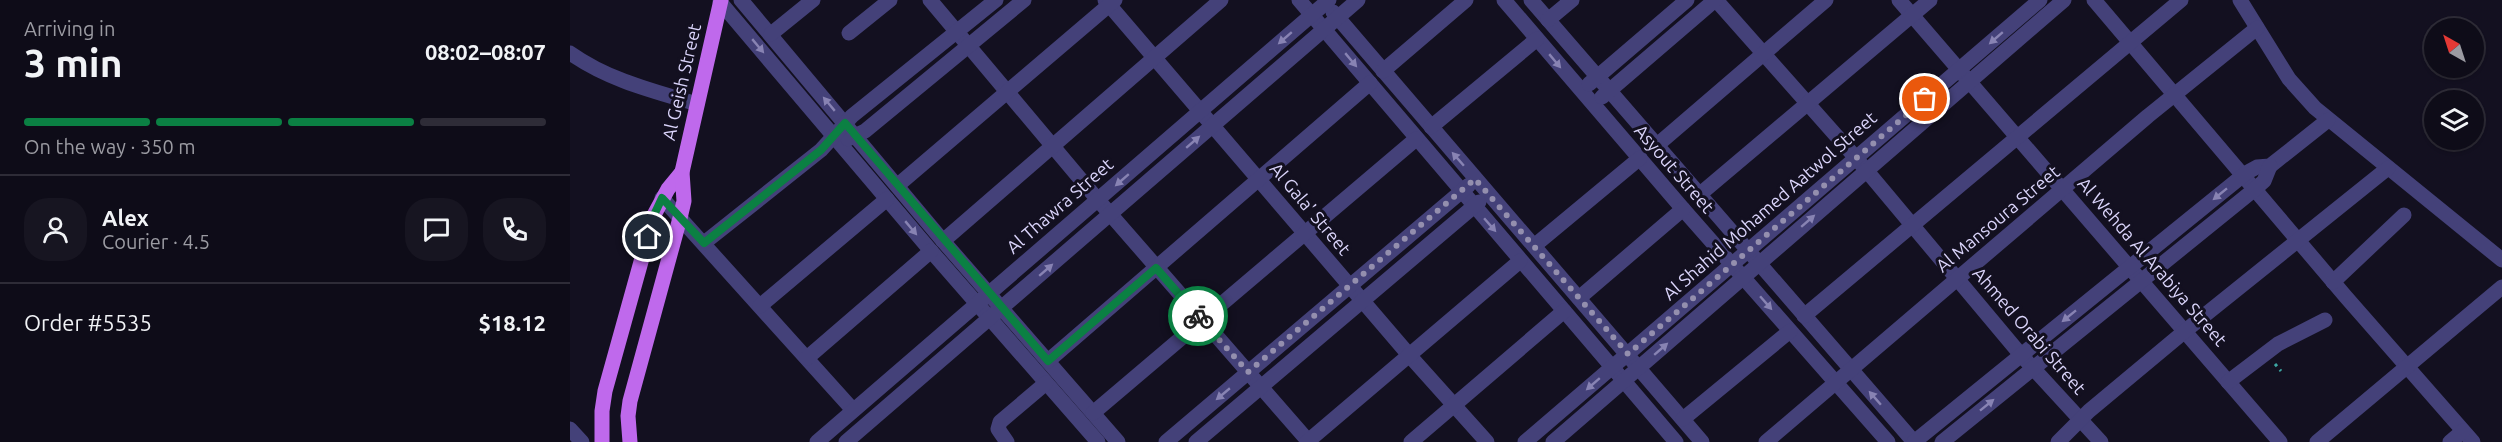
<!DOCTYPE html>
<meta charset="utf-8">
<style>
:root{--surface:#0e0c18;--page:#171521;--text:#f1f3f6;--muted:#9b9ba2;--line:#2e2c37;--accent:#0b8043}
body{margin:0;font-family:Ubuntu,sans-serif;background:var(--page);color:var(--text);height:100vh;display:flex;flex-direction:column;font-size:22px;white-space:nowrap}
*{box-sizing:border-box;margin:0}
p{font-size:20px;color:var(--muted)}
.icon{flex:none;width:33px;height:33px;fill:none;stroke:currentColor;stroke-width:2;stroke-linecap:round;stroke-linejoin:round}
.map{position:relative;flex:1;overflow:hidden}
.details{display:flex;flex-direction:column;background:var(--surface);width:570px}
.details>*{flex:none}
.needle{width:39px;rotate:321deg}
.tools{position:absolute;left:1854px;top:18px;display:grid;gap:12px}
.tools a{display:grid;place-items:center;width:60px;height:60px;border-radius:50%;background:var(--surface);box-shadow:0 2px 4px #0004,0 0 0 2px var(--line);font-size:30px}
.pin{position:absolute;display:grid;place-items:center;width:51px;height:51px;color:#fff;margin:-26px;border:3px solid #fff;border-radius:50%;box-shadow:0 2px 6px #0007}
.courier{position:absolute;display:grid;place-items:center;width:60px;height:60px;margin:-30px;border:4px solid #0b8043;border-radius:50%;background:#fff;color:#222;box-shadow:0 2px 8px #0007}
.summary em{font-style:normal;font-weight:700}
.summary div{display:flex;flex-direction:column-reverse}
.summary{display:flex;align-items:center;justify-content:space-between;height:102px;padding:0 24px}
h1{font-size:39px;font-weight:700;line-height:45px}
.bar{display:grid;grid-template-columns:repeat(4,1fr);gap:9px 6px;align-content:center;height:72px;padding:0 24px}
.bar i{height:8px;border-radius:4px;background:var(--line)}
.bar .selected{background:var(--accent)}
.bar p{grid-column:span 4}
.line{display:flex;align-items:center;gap:15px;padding:0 24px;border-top:2px solid var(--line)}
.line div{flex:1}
.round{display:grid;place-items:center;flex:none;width:63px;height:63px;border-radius:24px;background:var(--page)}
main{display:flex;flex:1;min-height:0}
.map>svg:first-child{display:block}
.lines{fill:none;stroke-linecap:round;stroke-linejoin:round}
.path{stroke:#3da5a2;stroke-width:3;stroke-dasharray:3 4.5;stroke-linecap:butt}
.minor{stroke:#444179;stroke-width:15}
.major{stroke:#bf69ec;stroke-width:15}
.oneway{fill:#8883b3}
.done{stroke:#948fae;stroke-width:6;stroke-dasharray:0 10.8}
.route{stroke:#0b8043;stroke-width:8}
.labels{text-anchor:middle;stroke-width:6;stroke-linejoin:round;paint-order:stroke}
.street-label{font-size:18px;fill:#dad4fa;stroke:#131020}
</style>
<main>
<section class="details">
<div class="summary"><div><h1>3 min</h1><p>Arriving in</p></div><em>08:02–08:07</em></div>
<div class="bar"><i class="selected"></i><i class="selected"></i><i class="selected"></i><i></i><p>On the way · 350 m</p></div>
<div class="line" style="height:108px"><a class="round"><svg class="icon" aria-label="person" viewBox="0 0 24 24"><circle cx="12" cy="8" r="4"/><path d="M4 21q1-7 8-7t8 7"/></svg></a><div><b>Alex</b><p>Courier · 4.5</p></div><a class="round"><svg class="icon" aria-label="chat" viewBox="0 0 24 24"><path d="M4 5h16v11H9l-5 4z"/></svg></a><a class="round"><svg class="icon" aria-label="phone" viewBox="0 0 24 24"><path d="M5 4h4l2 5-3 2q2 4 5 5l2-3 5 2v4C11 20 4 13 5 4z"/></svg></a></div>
<div class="line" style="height:78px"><div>Order #5535</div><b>$18.12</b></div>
</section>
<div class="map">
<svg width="1932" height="442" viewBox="0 0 1932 442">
<rect width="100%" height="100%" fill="#131020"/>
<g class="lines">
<polyline class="path" points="1705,364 1711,371"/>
<g class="minor">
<polyline points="171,0 373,241 548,442"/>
<polyline points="360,0 528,200 739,442"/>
<polyline points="535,0 839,355 917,442"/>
<polyline points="729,0 1106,442"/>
<polyline points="934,0 1113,209 1318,442"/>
<polyline points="961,0 1344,442"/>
<polyline points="1146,0 1286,158 1451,355 1531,442"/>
<polyline points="1329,0 1710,442"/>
<polyline points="1524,0 1776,297 1903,442"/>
<polyline points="1670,0 1719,79 1745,108 1932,260"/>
<polyline points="150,2 361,251 528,442"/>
<polyline points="763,12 1132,442"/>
<polyline points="978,20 1002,0"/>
<polyline points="279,33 320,0"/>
<polyline points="201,34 243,0"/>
<path d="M0 53C38 80 83 91 127 104"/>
<polyline points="813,71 896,0"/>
<polyline points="1019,84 1117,0"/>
<polyline points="1032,97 1145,0"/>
<polyline points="861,127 967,39"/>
<polyline points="278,139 295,131 454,0"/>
<polyline points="1086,146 1256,0"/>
<polyline points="328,185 545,0"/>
<polyline points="1129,195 1360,0"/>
<polyline points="92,198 283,410"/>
<polyline points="373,241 651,0"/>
<polyline points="134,243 251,150 282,116 426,0"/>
<polyline points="964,246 1070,158"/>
<polyline points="1763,282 1834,215"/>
<polyline points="1009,298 1113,209"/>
<polyline points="190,306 317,199"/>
<polyline points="1234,316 1611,0"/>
<polyline points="237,358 361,251"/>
<polyline points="478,361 800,83"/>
<polyline points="1658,382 1708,344 1755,320"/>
<polyline points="523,413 846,139"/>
<polyline points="1113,419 1220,331"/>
<polyline points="0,429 12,442"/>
<polyline points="247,442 759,0"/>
<polyline points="276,442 788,0"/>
<polyline points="437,442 428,429 430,422 476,383"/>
<polyline points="596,442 899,185"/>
<polyline points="626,442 909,202"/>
<polyline points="737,442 950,261"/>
<polyline points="841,442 994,311"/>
<polyline points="955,442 1470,0"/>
<polyline points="983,442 1494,0"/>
<polyline points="1196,442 1578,116 1687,28"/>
<polyline points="1344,442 1676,173 1687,167 1700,166 1758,120"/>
<polyline points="1372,442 1685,189 1694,181 1700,166"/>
<polyline points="1488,442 1519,411 1615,331 1818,168"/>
<polyline points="1747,442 1932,287"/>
<polyline points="1880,442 1893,431"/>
</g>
<g class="major">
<polyline points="32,442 32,411 35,391 84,215 98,189 112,172"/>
<polyline points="60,442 58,416 60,401 110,218 114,201 112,172 151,0"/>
</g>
</g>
<defs><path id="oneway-solid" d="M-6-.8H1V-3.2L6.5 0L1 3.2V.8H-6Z" transform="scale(1.5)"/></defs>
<g class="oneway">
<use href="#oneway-solid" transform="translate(715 38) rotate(139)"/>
<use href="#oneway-solid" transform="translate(1426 38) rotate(139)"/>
<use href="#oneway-solid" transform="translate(188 46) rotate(50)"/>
<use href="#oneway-solid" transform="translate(781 60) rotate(50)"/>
<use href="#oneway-solid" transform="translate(985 61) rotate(50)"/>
<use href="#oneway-solid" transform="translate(259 104) rotate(-130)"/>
<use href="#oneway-solid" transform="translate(623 142) rotate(-41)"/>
<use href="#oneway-solid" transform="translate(888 159) rotate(-131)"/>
<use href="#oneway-solid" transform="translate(552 180) rotate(139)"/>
<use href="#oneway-solid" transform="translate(1650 194) rotate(141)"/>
<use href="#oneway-solid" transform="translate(1238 221) rotate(-41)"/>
<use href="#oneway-solid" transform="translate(920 225) rotate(49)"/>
<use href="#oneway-solid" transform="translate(341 228) rotate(50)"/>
<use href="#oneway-solid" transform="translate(476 270) rotate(-41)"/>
<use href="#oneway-solid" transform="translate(1196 303) rotate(49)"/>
<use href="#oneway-solid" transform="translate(1499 316) rotate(141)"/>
<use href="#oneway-solid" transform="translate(1091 349) rotate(-41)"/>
<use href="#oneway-solid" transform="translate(1023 384) rotate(139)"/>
<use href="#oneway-solid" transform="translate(653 394) rotate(140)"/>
<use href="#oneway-solid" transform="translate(1305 398) rotate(-131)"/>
<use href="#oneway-solid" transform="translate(1417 405) rotate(-39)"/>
</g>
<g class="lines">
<polyline class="done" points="628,316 678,372 905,179 1058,354 1355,99"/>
<polyline class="route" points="78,237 84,215 92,198 134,243 251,150 275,123 478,361 586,268 628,316"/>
</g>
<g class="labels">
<g class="street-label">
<text transform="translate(112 82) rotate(-77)" y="6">Al Geish Street</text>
<text transform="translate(1104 169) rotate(49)" y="6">Asyout Street</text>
<text transform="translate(490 206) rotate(-41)" y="6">Al Thawra Street</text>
<text transform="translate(1200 206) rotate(-41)" y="6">Al Shahid Mohamed Aatwol Street</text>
<text transform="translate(740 209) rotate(50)" y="6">Al Gala' Street</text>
<text transform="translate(1428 219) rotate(-40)" y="6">Al Mansoura Street</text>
<text transform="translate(1582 262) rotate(49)" y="6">Al Wehda Al Arabiya Street</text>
<text transform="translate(1459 331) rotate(49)" y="6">Ahmed Orabi Street</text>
</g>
</g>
</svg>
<div class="tools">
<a><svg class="needle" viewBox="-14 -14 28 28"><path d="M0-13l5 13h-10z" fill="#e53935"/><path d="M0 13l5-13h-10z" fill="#9b9ba2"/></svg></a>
<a><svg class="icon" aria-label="layers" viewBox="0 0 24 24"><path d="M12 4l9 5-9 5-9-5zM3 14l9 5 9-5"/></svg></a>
</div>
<div class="pin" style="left:1355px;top:99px;background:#ea580c"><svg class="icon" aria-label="bag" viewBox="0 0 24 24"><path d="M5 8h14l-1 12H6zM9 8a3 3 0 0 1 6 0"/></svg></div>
<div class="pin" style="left:78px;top:237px;background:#1f2937"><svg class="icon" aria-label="home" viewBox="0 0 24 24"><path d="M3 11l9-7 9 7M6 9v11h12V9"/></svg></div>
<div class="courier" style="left:628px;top:316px"><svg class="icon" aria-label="bike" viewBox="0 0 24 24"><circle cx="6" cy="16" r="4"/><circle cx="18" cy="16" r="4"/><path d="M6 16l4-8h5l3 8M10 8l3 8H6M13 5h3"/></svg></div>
</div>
</main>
